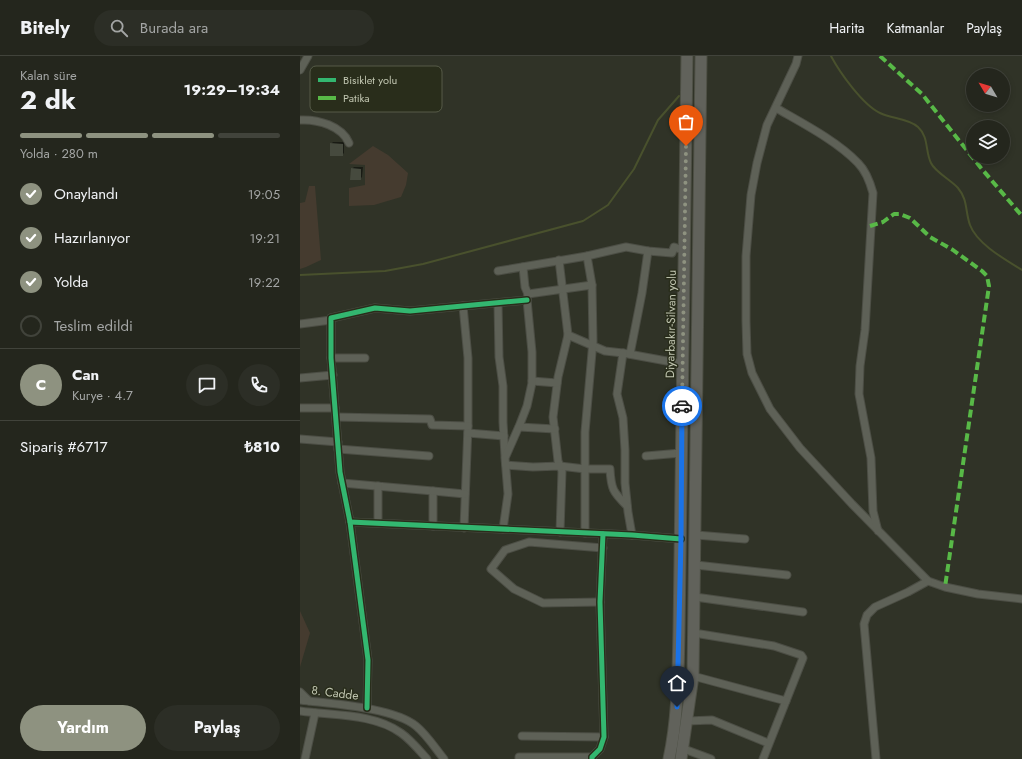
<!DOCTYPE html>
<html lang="tr">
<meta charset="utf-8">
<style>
:root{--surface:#24261d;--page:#2c2e26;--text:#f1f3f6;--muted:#a3a5a4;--line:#41433b;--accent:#8e9280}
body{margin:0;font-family:Jost,sans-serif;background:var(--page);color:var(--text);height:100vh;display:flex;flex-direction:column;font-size:15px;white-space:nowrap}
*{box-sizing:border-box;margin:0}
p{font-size:13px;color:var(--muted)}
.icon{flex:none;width:22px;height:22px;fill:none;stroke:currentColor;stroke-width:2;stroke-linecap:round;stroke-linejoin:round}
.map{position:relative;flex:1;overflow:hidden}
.side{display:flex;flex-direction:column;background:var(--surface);width:300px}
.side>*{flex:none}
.needle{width:26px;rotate:308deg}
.tools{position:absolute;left:666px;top:12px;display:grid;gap:8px}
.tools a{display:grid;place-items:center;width:44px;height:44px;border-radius:50%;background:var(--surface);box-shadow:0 2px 6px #0003,0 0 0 1px var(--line);font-size:20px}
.pin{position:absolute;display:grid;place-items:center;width:34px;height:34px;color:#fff;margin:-41px -17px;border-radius:50% 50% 50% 0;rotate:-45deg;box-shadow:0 0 4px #0007}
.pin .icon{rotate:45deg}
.courier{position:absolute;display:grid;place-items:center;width:40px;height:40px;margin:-20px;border:3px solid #1a73e8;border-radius:50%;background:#fff;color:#222;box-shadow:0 1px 5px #0007}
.overview em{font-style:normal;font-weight:700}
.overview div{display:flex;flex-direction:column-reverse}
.overview{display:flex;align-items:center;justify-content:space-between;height:68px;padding:0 20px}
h1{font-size:26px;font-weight:700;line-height:30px}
.bar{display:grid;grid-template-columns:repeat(4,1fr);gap:6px 4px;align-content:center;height:48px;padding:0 20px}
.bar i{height:5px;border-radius:3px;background:var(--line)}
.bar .selected{background:var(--accent)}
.bar p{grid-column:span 4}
.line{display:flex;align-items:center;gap:10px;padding:0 20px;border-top:1px solid var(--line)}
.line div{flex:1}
.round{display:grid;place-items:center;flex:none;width:42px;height:42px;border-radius:21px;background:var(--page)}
ol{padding:0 20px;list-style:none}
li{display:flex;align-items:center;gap:12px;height:44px}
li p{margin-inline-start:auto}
li .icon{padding:4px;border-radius:50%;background:var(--accent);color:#fff;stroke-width:4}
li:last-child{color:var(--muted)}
li i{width:22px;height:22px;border:2px solid var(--line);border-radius:50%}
.cta{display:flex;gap:8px;margin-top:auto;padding:8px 20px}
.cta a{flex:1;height:46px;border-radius:24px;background:var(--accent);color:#fff;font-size:16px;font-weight:700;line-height:46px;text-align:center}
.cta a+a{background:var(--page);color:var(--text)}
header{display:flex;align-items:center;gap:24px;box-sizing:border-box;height:56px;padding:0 20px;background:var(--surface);border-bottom:1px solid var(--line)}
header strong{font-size:19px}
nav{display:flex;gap:22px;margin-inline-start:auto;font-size:14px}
.search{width:280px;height:36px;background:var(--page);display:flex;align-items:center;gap:10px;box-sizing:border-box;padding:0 14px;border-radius:22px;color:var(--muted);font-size:15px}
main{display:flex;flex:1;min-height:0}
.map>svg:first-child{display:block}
.green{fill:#453b2f}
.shadow{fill:#0007}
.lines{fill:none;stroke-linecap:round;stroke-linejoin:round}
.stream{stroke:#49512d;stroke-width:2}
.building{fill:#464a3e}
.minor-casing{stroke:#4c4e45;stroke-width:9}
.highway-casing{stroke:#4d4f44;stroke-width:13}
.minor{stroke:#5e6157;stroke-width:7}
.highway{stroke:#61625b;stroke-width:11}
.quiet{stroke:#58b947;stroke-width:4;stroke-dasharray:8 4;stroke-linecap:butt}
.cycleway-casing{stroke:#292d1b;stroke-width:8}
.cycleway{stroke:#33b770;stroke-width:5}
.done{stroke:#8e9280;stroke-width:4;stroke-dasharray:0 7.2}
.route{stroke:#1a73e8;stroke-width:5}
.labels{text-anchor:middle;stroke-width:3;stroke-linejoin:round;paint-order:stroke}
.street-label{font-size:12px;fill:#c0c5b0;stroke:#292d1b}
.key{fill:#292d1b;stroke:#565b48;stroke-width:1}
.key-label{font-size:11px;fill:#c0c5b0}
</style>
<header>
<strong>Bitely</strong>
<div class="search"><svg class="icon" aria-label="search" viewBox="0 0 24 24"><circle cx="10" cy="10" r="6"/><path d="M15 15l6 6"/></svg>Burada ara</div>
<nav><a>Harita</a><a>Katmanlar</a><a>Paylaş</a></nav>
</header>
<main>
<section class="side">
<div class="overview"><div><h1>2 dk</h1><p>Kalan süre</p></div><em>19:29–19:34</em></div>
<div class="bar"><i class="selected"></i><i class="selected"></i><i class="selected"></i><i></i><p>Yolda · 280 m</p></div>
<ol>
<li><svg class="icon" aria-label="check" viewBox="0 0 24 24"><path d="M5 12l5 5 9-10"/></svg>Onaylandı<p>19:05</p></li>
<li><svg class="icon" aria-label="check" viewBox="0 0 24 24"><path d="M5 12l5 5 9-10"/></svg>Hazırlanıyor<p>19:21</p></li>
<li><svg class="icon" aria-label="check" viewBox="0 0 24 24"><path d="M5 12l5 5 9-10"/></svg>Yolda<p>19:22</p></li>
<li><i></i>Teslim edildi</li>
</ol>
<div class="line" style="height:72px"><b class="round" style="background:var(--accent);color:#fff">C</b><div><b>Can</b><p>Kurye · 4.7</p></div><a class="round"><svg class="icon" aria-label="chat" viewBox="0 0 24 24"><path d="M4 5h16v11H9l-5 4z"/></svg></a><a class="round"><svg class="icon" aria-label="phone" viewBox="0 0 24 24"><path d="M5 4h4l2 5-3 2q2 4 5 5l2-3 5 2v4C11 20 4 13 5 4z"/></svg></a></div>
<div class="line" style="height:52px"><div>Sipariş #6717</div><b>₺810</b></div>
<div class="cta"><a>Yardım</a><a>Paylaş</a></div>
</section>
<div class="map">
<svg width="722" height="703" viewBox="0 0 722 703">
<rect width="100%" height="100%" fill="#303327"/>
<g class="green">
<polygon points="73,90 88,99 108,117 106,129 101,141 74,149 49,150 49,132 65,129 65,109 49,108"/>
<polygon points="9,130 15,130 21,204 6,211 0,213 0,147 5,146"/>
<polygon points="0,555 10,577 0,611"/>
</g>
<g class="shadow">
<polygon points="33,86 44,86 44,97 42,99 31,88"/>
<polygon points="54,111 63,111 62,121 60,123 52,113"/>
</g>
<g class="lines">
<g class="stream">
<path d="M531 0C540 17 563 49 580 57 592 63 608 62 618 71 629 81 625 95 631 107 635 116 651 124 658 132 668 144 665 155 670 169 677 188 706 204 722 214"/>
<polyline points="0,219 85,215 123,208 283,165 308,149 334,113 358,64 379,40"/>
</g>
</g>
<g class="building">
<polygon points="30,87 43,88 43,100 30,100"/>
<polygon points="51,112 61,113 61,124 50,124"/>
</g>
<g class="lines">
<defs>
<g id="minor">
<polyline points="498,0 496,8 467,69 457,107 451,139 446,200 446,265 447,298 452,317 470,353 500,392 552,448 628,525 645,531 678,538 722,543"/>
<polyline points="0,14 8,0"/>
<path d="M476 52C502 67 537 85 558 107 566 115 570 126 573 137L565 274 560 310 559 338 571 402 573 455 578 475"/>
<path d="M0 64C18 63 42 70 49 87"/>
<polyline points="259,204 268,279 258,321 253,361 258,405 262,415 260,476"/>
<polyline points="223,211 225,231 228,238"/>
<polyline points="198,215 287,200 326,191 348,195 372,197 374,191 385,195"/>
<polyline points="198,247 199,301 203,330 203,366 205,400"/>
<polyline points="163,250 168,302 168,370 164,472"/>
<polyline points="0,268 31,264"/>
<polyline points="268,279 305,295 323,297 383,308"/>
<polyline points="323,297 317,338 323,362 325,394 325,427 328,456 332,479"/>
<polyline points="330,298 342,237 348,195"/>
<polyline points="31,302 65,302"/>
<polyline points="0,322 33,319"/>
<polyline points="232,325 257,327"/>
<polyline points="0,352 35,352"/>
<polyline points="36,361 130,363 132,369 168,370"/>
<polyline points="219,371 255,373"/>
<polyline points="168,377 204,380"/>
<polyline points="0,383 38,386"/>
<polyline points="38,393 129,400"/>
<polyline points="346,400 381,397"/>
<path d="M206 409 233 411 260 410 285 413H310C311 433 313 436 327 450"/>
<polyline points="42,427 133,435 133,470"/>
<polyline points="78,430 78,467"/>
<polyline points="133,435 165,438"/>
<polyline points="50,466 332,479 381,483"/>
<polyline points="203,473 208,438 205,402 220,368 227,350 232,327 232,296 227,244 228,238 292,229"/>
<polyline points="285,477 285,376 293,285 292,229 287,200"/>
<polyline points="396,479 445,483"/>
<polyline points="396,509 487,519"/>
<polyline points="395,541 503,556"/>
<polyline points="300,546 243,547 214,533 191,513 205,494 229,486 303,492"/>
<polyline points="394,577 474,590 501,599 503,602 463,703"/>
<polyline points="393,620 486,645"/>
<polyline points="0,636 9,645"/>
<path d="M0 644C31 648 92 651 116 670 127 679 135 692 144 703"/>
<polyline points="67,652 68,604 50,466 40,416 31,302 31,262 75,252 110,255 227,244"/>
<path d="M0 655C33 660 73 657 101 677 111 684 119 694 127 703"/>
<polyline points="387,665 412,664 468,687"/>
<polyline points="222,680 304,681"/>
<polyline points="384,693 411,703"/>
<polyline points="5,703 15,657"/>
<polyline points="219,703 219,701 292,701"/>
<polyline points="292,703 292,701 300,693 304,681 300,546 303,478"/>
<polyline points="576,703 564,568 567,559 575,551 608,536 628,525"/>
</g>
<g id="highway">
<path d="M369 703C378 661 378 619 379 576L387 0"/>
<polyline points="381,703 393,620 401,0"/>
</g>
</defs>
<use href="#minor" class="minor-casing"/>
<use href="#highway" class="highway-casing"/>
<use href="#minor" class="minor"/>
<use href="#highway" class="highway"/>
<g class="quiet">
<polyline points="580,0 622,38 681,112 722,160"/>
<polyline points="570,170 583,166 594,158 600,158 610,162 630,181 653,194 682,215 687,220 689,230 645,531"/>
</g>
<defs>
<g id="cycleway">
<polyline points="50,466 332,479 381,483"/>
<polyline points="67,652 68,604 50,466 40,416 31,302 31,262 75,252 110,255 227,244"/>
<polyline points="292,703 292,701 300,693 304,681 300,546 303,478"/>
</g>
</defs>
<use href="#cycleway" class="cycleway-casing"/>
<use href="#cycleway" class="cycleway"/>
</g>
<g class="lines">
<polyline class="done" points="382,350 386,90"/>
<polyline class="route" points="377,651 381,483 382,350"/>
</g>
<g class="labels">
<g class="street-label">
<text transform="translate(371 268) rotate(-89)" y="4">Diyarbakır-Silvan yolu</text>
<text transform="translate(35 637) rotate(7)" y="4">8. Cadde</text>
</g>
</g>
<rect x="10" y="10" width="132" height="46" rx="6" class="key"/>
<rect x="18" y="22" width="18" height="4" fill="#33b770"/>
<rect x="18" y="40" width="18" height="4" fill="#58b947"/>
<g class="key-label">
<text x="43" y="28">Bisiklet yolu</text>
<text x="43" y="46">Patika</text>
</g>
</svg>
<div class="tools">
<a><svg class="needle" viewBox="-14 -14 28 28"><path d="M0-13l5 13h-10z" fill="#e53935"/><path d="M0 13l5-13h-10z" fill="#a3a5a4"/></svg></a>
<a><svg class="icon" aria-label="layers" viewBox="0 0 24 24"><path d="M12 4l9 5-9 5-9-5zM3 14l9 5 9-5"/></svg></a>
</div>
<div class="pin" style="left:386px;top:90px;background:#ea580c"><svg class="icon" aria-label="bag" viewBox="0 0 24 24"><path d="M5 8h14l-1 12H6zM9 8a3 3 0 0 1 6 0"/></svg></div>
<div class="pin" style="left:377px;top:651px;background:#1f2937"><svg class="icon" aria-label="home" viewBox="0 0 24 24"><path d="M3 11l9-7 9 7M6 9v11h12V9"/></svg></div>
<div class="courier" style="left:382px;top:350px"><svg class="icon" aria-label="car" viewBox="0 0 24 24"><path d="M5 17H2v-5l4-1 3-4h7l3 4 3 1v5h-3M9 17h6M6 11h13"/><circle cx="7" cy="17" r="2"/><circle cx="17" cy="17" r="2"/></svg></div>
</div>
</main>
